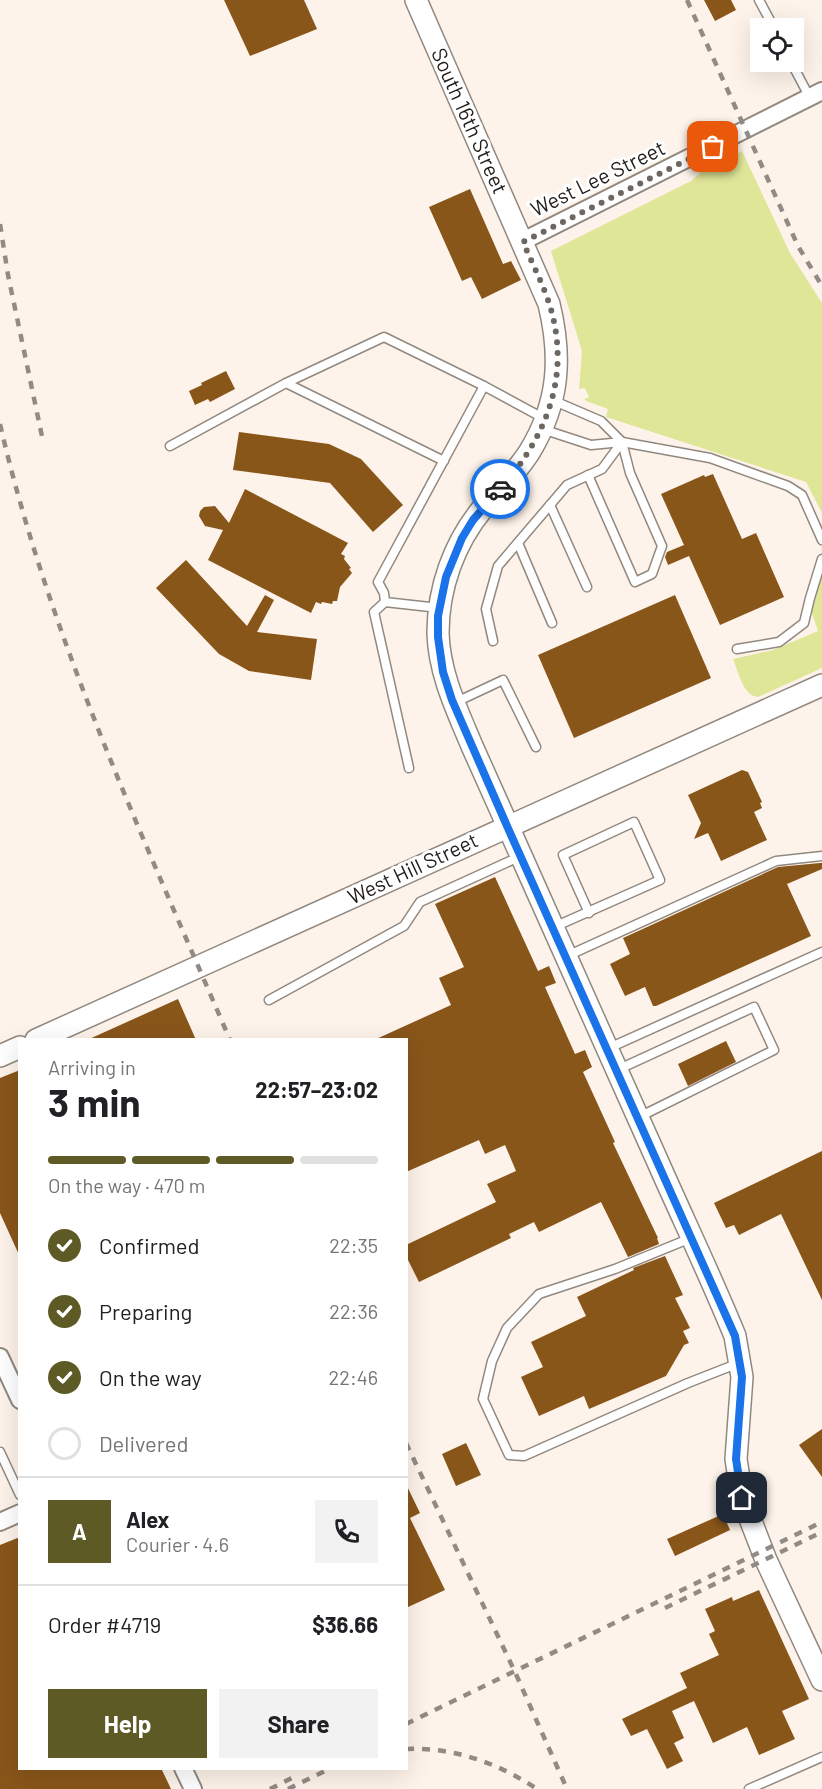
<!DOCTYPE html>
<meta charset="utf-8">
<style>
:root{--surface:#fff;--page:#f2f2f2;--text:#202124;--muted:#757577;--line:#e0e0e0;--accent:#5d5a26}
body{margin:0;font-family:Barlow,sans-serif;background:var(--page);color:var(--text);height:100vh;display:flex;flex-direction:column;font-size:22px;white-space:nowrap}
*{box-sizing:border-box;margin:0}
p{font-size:20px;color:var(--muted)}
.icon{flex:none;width:33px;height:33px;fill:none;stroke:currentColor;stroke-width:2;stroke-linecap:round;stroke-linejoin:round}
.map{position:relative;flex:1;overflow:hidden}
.details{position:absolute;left:18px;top:1038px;width:390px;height:732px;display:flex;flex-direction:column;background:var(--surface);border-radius:0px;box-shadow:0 6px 24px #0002}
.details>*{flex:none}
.buttons{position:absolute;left:750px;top:18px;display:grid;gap:12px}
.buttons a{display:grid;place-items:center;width:54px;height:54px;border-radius:0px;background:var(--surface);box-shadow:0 6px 24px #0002;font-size:30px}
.pin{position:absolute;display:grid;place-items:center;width:51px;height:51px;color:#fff;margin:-26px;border-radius:12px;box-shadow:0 3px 9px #0006}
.courier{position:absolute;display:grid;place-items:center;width:60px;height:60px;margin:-30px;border:4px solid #1a73e8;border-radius:50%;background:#fff;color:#222;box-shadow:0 2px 8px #0007}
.headline em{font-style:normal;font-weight:700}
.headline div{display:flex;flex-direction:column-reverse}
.headline{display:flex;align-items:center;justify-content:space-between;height:102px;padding:0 30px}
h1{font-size:39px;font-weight:700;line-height:45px}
.bar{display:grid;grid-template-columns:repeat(4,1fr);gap:9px 6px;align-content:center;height:72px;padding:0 30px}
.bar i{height:8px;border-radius:4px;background:var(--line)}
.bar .active{background:var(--accent)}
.bar p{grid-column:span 4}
.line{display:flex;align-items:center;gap:15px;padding:0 30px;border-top:2px solid var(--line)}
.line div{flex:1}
.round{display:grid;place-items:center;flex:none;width:63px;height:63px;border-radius:0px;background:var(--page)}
ol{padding:0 30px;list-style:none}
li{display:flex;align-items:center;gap:18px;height:66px}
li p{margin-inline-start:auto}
li .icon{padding:6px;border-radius:50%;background:var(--accent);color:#fff;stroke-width:4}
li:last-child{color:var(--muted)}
li i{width:33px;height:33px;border:3px solid var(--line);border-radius:50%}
.primary-button{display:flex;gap:12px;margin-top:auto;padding:12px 30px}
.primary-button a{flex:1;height:69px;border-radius:0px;background:var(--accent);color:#fff;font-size:24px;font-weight:700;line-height:69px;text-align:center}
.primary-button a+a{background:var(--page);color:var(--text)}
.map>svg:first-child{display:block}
.green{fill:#e0e698}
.building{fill:#89561a}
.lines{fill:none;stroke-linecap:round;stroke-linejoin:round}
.service-casing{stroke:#91887f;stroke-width:11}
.minor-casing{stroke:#91887f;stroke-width:20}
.tertiary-casing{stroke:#91887f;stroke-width:24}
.service{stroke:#fff;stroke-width:8}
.minor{stroke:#fff;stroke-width:16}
.tertiary{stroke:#fff;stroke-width:21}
.rail{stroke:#928b85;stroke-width:4.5;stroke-dasharray:8 8;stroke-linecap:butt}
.done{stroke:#6d6762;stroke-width:6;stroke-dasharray:0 10.8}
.route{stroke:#1a73e8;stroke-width:8}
.labels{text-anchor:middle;stroke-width:6;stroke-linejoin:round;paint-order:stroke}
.street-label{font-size:21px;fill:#201c19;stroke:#fff}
</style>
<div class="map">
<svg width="822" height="1789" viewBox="0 0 822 1789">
<rect width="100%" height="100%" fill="#fdf3ea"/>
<g class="green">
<polygon points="742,151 790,253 822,303 822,513 806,482 606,417 608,409 586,401 584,399 589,397 585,388 579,389 582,351 551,251 691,181 701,172"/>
<path d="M822 576V668L758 697C743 696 738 671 733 659L773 650 818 631 809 605Z"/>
</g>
<g class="building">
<polygon points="224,0 304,0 317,29 250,56"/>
<polygon points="704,0 731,0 736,10 715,21"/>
<polygon points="470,189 503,264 511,261 521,280 482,299 471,277 462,281 429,207"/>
<polygon points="226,371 235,389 210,402 208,399 195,405 189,391 202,385 201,383"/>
<polygon points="239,432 329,444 361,459 403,505 373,532 330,483 233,470"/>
<polygon points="713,474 742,539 756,533 784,597 720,625 689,556 668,565 665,557 667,552 684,545 661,494 704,475 705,477"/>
<polygon points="245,489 348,543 341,554 345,556 344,559 351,568 349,569 352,573 340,587 337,601 333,601 332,604 322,602 321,604 316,602 311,613 208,560 223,530 205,526 199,516 200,511 204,507 215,506 229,523"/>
<polygon points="186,560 247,626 265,595 274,600 257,632 317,639 311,680 249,671 219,654 156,588"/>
<polygon points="675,595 711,678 574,738 538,655"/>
<polygon points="742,770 748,772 762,802 760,803 762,808 754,812 767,840 721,861 708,833 694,839 701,823 688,795"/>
<polygon points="820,863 822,863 822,869 787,884 811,936 656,1006 653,1006 645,987 625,996 610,964 630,954 623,938 778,867"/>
<polygon points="495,877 538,971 549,966 556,983 545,987 575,1054 585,1050 592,1067 583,1072 615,1142 613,1143 658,1238 657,1238 659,1244 628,1257 601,1202 539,1232 534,1222 509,1234 511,1238 419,1282 406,1256 406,1245 496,1202 487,1184 516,1171 505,1145 485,1154 479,1140 406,1172 406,1040 374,1040 451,1005 439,978 464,967 435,904"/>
<polygon points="178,999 196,1040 87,1040"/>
<polygon points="726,1041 736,1062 688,1086 678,1064"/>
<polygon points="20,1070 20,1257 0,1213 0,1078"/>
<polygon points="822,1151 822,1300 781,1214 739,1235 734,1225 726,1228 714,1203"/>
<polygon points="665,1256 683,1295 675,1298 690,1328 683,1331 689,1343 684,1345 666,1376 589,1409 584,1396 539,1416 521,1377 543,1367 531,1342 586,1316 577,1297 634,1270 633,1268"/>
<polygon points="822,1429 822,1477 799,1445"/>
<polygon points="466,1443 481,1475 456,1486 442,1454"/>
<polygon points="406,1484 420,1513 410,1518 445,1590 406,1608"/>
<polygon points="723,1514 730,1530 675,1556 667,1539"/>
<polygon points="20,1537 20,1768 161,1768 171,1789 0,1789 0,1545"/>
<polygon points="759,1590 809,1699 782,1711 795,1739 759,1755 747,1727 713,1743 694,1701 672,1711 684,1738 674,1743 683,1761 667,1769 647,1729 631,1736 622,1719 687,1688 680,1673 719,1655 709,1634 715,1631 705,1609 732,1597 733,1601"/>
</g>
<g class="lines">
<defs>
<g id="service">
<polyline points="759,0 774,28"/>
<polyline points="791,62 810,98"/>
<polyline points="484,386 545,419"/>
<polyline points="552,400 601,421 622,442 630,473 662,546 652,574 635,582 588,475"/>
<polyline points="542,429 591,445 622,442 710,458 788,486 802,495 822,540"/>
<polyline points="170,446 286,383"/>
<polyline points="550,505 587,587"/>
<polyline points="518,543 552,623"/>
<polyline points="385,602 374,612 409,768"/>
<polyline points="439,608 385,602 384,593 378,582 484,386 384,337 286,383 444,461"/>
<polyline points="493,641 486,609 498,566 567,485 602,469 622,442"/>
<polyline points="737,649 779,642 804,623 810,598 822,559"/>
<polyline points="454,703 503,680 536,747"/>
<polyline points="554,927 660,880 634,822 563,855 589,913"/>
<polyline points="567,956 776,861 822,856"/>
<polyline points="269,1000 404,926 420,902 521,856"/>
<polyline points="609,1048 822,952"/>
<polyline points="617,1070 754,1007 774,1050 639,1117"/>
<polyline points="691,1238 615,1269 539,1294 507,1328 492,1361 483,1399 509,1455 524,1456 688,1383 739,1363"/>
<polyline points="0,1452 20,1495"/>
<polyline points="749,1789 822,1757"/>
</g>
<g id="minor">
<polyline points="523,241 822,91"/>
<polyline points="0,1357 20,1400"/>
<polyline points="0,1522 20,1513"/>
<polyline points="183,1768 193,1789"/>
</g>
<g id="tertiary">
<path d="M416 0 549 304C562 358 559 403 530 451 517 472 499 489 483 508 454 543 438 588 438 633 439 673 457 710 472 746 489 784 506 822 523 860 568 960 613 1060 657 1160 683 1219 711 1277 735 1336L742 1377 736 1459 742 1498 766 1560 822 1680"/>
<polyline points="36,1040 822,685"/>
<polyline points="0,1056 20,1047"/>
</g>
</defs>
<use href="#service" class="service-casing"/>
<use href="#minor" class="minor-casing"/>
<use href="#tertiary" class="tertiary-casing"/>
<use href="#service" class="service"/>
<use href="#minor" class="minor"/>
<use href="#tertiary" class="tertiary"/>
<g class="rail">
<polyline points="687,0 798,246 822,286"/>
<polyline points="0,224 8,275 43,441"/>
<path d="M0 424C49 637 144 839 230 1040"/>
<polyline points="406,1443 515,1672 567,1789"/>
<polyline points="665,1608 822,1532"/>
<polyline points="406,1724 822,1522"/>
<path d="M406 1749C454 1747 498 1763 537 1789"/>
<polyline points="270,1789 296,1776"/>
<polyline points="288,1789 331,1768"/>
</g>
</g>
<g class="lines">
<path class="done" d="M500 489C547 436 571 376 550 306 543 284 532 263 523 242L713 147"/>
<polyline class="route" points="500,489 473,520 462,538 446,577 438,616 438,637 443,672 452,700 507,826 735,1336 742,1377 736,1459 742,1498"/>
</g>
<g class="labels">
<g class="street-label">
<text transform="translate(469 121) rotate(66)" y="7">South 16th Street</text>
<text transform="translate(598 179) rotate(-26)" y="7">West Lee Street</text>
<text transform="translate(413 869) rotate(-25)" y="7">West Hill Street</text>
</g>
</g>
</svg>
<div class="buttons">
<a><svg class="icon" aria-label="locate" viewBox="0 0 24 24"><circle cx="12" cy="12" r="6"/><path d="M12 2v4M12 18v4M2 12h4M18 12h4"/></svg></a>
</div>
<div class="pin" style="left:713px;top:147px;background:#ea580c"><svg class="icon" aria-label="bag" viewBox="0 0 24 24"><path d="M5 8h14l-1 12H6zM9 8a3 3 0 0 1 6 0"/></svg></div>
<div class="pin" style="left:742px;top:1498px;background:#1f2937"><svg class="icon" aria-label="home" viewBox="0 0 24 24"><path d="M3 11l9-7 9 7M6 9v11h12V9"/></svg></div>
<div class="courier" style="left:500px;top:489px"><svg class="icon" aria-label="car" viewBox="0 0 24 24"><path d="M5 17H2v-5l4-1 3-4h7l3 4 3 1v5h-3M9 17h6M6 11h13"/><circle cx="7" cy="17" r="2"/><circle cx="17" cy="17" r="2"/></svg></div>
<section class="details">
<div class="headline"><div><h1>3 min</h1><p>Arriving in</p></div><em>22:57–23:02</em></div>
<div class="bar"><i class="active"></i><i class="active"></i><i class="active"></i><i></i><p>On the way · 470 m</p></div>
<ol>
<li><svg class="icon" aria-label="check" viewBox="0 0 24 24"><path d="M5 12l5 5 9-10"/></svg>Confirmed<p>22:35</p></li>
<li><svg class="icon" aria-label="check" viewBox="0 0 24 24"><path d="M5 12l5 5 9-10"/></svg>Preparing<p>22:36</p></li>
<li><svg class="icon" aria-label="check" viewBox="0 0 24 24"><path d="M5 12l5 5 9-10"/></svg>On the way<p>22:46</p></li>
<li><i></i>Delivered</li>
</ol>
<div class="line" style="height:108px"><b class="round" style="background:var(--accent);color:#fff">A</b><div><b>Alex</b><p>Courier · 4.6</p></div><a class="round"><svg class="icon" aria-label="phone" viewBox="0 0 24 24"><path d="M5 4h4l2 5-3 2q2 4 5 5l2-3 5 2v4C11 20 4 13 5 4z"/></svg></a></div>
<div class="line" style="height:78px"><div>Order #4719</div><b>$36.66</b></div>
<div class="primary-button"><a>Help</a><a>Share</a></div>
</section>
</div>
